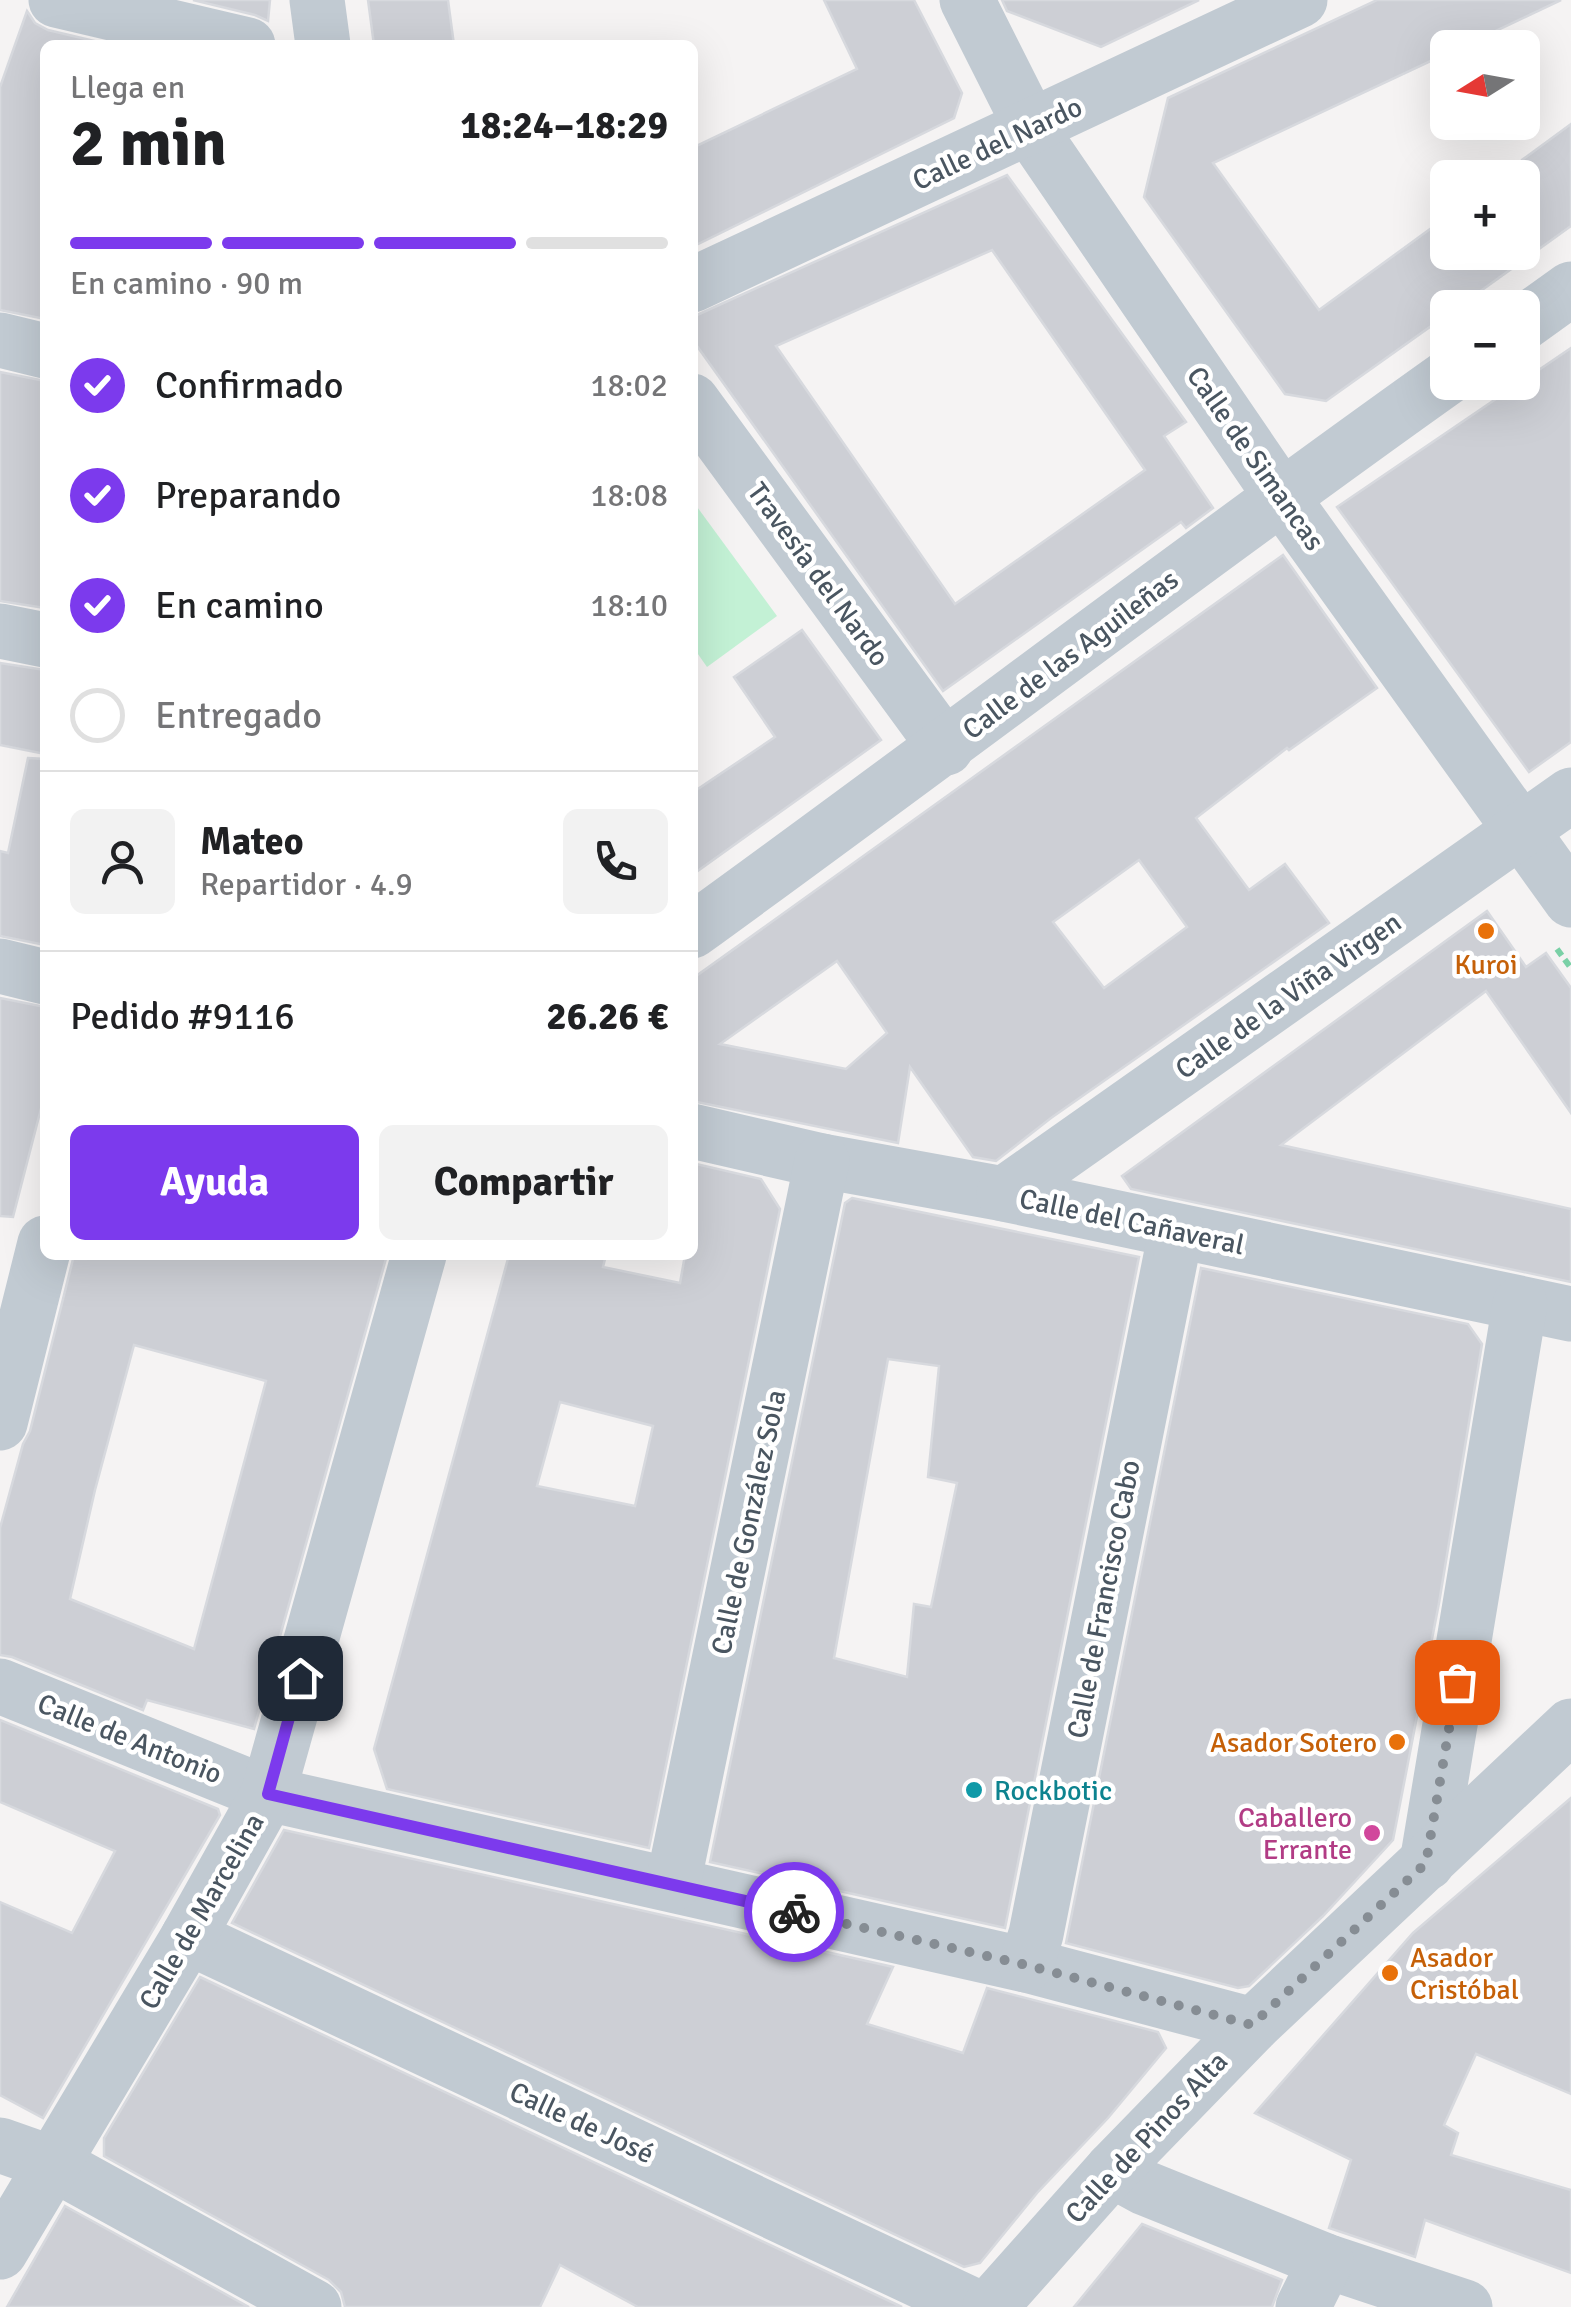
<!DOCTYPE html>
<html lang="es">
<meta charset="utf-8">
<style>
:root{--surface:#fff;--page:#f2f2f2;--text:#202124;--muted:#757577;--line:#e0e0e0;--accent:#7c3aed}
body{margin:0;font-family:Signika,sans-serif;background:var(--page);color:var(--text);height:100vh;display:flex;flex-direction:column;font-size:38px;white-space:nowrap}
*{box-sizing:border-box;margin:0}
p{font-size:32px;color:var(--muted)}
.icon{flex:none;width:55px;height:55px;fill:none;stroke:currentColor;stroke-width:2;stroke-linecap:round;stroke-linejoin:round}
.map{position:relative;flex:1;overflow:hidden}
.drawer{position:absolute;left:40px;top:40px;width:658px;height:1220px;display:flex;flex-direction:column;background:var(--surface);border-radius:15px;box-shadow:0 10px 40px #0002}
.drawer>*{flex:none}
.needle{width:65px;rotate:259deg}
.buttons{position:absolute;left:1430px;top:30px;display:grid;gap:20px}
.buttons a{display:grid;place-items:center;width:110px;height:110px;border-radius:15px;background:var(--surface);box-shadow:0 10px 40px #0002;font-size:50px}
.pin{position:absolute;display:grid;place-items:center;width:85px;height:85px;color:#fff;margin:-42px;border-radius:20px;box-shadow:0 5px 15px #0006}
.courier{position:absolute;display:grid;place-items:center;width:100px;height:100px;margin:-50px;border:8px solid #7c3aed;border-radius:50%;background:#fff;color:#222;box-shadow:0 2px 12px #0007}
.head em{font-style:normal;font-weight:800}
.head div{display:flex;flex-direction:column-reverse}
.head{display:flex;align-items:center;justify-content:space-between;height:170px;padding:0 30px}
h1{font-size:65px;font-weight:800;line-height:75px}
.bar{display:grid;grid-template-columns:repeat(4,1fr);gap:15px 10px;align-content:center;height:120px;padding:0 30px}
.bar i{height:12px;border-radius:8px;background:var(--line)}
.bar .selected{background:var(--accent)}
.bar p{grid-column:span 4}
.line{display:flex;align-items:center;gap:25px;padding:0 30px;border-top:2px solid var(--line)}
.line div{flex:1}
.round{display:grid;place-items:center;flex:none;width:105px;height:105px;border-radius:15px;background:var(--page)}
ol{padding:0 30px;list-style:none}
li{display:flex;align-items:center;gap:30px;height:110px}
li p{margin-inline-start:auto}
li .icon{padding:10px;border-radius:50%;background:var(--accent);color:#fff;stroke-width:4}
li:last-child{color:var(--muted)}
li i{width:55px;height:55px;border:5px solid var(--line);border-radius:50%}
.primary-button{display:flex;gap:20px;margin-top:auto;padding:20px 30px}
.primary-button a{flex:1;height:115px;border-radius:15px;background:var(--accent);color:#fff;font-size:40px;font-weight:800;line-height:115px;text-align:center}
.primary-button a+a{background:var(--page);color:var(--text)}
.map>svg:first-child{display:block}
.green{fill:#c3f1d5}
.building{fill:#cdcfd5;stroke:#d7d9de;stroke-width:2.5;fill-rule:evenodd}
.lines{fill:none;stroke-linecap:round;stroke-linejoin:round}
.path{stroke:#7ad0a6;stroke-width:6;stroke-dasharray:8 5;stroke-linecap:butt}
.minor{stroke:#c1cad2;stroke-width:55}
.done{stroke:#868d94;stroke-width:10;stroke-dasharray:0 18}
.route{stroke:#7c3aed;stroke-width:12}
.food-dot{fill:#e8710a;stroke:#fff;stroke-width:4}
.culture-dot{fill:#0f9aa8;stroke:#fff;stroke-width:4}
.hotel-dot{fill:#d1479c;stroke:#fff;stroke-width:4}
.labels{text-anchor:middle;stroke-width:9;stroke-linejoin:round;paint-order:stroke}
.street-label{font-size:28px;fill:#4a5661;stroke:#fff}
.food-label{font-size:28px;fill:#c56008;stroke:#fff}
.culture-label{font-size:28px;fill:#0d838f;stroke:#fff;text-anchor:start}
.hotel-label{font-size:28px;fill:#b23c85;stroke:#fff;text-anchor:end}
</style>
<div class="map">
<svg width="1571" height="2307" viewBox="0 0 1571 2307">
<rect width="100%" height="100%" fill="#f5f3f3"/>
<polygon class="green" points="692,500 777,616 707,667 693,647"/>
<g class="building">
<polygon points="193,0 270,0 268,21 255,15"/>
<polygon points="368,0 448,0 454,45 374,45"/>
<polygon points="824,0 914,0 962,93 954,118 692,247 692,148 857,69"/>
<polygon points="1002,0 1199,0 1101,47 1007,11"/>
<polygon points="1377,0 1561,0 1460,48 1448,48 1448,53 1213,163 1319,310 1448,216 1448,252 1522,252 1522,160 1571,124 1571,226 1457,308 1448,308 1448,314 1326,401 1285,394 1144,197 1168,98"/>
<polygon points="27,11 35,23 48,30 111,45 45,45 45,319 0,310 0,87"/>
<path d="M1007 175 1186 422 1164 436 1213 508 1186 528 1181 522 943 691 692 339V330L697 315ZM992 250 1145 470 955 604 776 346Z"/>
<polygon points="1571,348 1571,742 1529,772 1337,507"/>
<polygon points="0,372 45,381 45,608 0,601"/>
<path d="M1283 555 1377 688 1289 750 1287 748 1196 818 1249 890 1285 864 1329 923 1051 1118 996 1161 973 1157 910 1067 898 1143 692 1101V979ZM1139 860 1187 927 1104 988 1053 922ZM837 961 887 1033 846 1069 720 1044Z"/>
<polygon points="802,630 881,740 692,875 692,793 775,737 734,677"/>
<polygon points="0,663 45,670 45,754 0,745"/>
<polygon points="28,758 45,759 45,945 0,936 0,851 8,853"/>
<polygon points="1487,911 1526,967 1546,953 1571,988 1571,1113 1486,991 1281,1145 1571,1209 1571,1282 1131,1189 1122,1176"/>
<polygon points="0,998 45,1007 45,1093 13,1217 0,1216"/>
<path d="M692 1163 761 1179 780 1209 649 1848 387 1789 374 1749 509 1255H606L603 1267 680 1283 685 1255H692ZM560 1402 653 1426 635 1506 537 1486Z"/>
<path d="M852 1198 1139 1257 1005 1928 710 1862 845 1203ZM888 1359 939 1366 928 1477 957 1483 931 1607 914 1604 907 1677 834 1658Z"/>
<path d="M74 1255H387L254 1729 147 1700 143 1710 12 1657 0 1655V1528L23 1444 30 1431ZM134 1345 266 1381 194 1649 70 1599 95 1490Z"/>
<polygon points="1201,1268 1468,1324 1482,1344 1439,1603 1393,1840 1323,1916 1249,1986 1238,1988 1066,1943"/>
<polygon points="0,1720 218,1809 220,1815 43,2118 0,2095 0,1902 72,1933 115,1851 0,1802"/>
<polygon points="1571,1798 1571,2094 1476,2054 1444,2125 1458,2133 1451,2155 1571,2190 1571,2273 1425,2220 1415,2257 1329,2228 1351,2160 1255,2113 1413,1933"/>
<polygon points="284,1830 893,1967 867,2024 963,2053 987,1988 1158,2032 1166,2048 1108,2118 1037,2193 980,2263 964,2267 232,1923"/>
<polygon points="200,1977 902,2307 638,2307 560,2265 540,2307 345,2307 341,2292 329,2280 104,2156 104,2138"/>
<polygon points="65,2206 249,2307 7,2307"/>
<polygon points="1142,2224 1282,2280 1272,2307 1074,2307"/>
</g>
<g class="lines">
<polyline class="path" points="1557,949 1571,968"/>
<g class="minor">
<polyline points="56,0 248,45"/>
<polyline points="317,0 323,45"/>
<polyline points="967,0 1037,139 1281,496 1571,900"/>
<polyline points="692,285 1300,0"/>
<polyline points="1522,324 1571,289"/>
<polyline points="0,340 45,351"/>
<polyline points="692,401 946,748"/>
<polyline points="0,631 45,640"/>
<path d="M692 931C945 748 1193 558 1448 377"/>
<polyline points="0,966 45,977"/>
<polyline points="692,1131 822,1161 1004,1194 1571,1314"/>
<polyline points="1004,1194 1571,795"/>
<polyline points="0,1423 45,1243"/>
<polyline points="0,1686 268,1794 1026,1965 1253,2025"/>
<polyline points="1427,1863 1520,1304"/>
<polyline points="673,1884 822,1161"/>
<polyline points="188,1937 976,2307"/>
<polyline points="1026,1965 1036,1934 1176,1231"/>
<polyline points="0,2145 54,2164 314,2307"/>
<polyline points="1112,2170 1145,2188 1326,2261 1465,2307"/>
<polyline points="0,2252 188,1937 268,1794 419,1255"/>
<polyline points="990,2307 1112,2170 1253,2025 1571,1726"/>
<polyline points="1303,2307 1326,2261"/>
</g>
</g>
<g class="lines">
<polyline class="done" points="794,1912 1026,1965 1252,2025 1426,1863 1457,1682"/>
<polyline class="route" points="300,1678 268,1794 794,1912"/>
</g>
<g class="food-dot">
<circle cx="1486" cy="931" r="10"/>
<circle cx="1397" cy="1742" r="10"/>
<circle cx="1390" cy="1973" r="10"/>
</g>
<circle class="culture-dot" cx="974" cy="1790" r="10"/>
<circle class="hotel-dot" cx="1372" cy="1833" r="10"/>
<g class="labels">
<g class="street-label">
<text transform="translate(997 143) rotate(-25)" y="10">Calle del Nardo</text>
<text transform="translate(1256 458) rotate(55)" y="10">Calle de Simancas</text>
<text transform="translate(819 574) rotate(54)" y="10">Travesía del Nardo</text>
<text transform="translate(1070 654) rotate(-37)" y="10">Calle de las Aguileñas</text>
<text transform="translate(1288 995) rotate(-35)" y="10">Calle de la Viña Virgen</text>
<text transform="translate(1132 1221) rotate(12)" y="10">Calle del Cañaveral</text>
<text transform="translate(748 1522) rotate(-78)" y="10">Calle de González Sola</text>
<text transform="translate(1103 1599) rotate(-79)" y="10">Calle de Francisco Cabo</text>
<text transform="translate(130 1738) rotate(22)" y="10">Calle de Antonio</text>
<text transform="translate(201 1911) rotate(-60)" y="10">Calle de Marcelina</text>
<text transform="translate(582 2122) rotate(25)" y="10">Calle de José</text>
<text transform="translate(1146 2137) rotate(-47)" y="10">Calle de Pinos Alta</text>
</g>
<g class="food-label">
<text x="1486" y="974">Kuroi</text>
<text x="1377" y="1752" text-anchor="end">Asador Sotero</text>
<text x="1410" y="1967" text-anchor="start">Asador<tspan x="1410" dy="32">Cristóbal</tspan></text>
</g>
<g class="culture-label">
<text x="994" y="1800">Rockbotic</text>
</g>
<g class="hotel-label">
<text x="1352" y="1827">Caballero<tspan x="1352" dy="32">Errante</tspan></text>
</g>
</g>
</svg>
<div class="buttons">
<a><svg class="needle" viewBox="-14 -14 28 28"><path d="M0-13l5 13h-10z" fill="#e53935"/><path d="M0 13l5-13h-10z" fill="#757577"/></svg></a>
<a>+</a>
<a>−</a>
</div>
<div class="pin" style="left:1457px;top:1682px;background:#ea580c"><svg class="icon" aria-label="bag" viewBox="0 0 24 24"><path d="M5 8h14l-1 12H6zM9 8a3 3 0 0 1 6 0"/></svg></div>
<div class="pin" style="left:300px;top:1678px;background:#1f2937"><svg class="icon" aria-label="home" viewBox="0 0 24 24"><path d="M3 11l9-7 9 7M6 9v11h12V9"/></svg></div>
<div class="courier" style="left:794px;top:1912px"><svg class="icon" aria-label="bike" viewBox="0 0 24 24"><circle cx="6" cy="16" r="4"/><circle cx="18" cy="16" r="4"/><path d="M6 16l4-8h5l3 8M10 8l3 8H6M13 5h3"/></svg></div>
<section class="drawer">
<div class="head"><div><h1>2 min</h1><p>Llega en</p></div><em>18:24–18:29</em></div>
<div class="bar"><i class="selected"></i><i class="selected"></i><i class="selected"></i><i></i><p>En camino · 90 m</p></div>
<ol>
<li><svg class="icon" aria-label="check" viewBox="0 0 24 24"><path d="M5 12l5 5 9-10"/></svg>Confirmado<p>18:02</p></li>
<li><svg class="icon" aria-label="check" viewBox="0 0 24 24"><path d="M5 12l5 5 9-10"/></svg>Preparando<p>18:08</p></li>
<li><svg class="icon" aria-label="check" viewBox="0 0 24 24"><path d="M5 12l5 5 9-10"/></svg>En camino<p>18:10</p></li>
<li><i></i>Entregado</li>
</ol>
<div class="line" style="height:180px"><a class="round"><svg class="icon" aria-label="person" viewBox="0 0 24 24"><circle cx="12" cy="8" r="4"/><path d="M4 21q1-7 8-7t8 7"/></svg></a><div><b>Mateo</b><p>Repartidor · 4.9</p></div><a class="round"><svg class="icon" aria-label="phone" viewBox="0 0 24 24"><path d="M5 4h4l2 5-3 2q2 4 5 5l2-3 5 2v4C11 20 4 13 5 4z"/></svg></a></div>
<div class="line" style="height:130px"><div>Pedido #9116</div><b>26.26 €</b></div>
<div class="primary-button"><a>Ayuda</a><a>Compartir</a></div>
</section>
</div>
